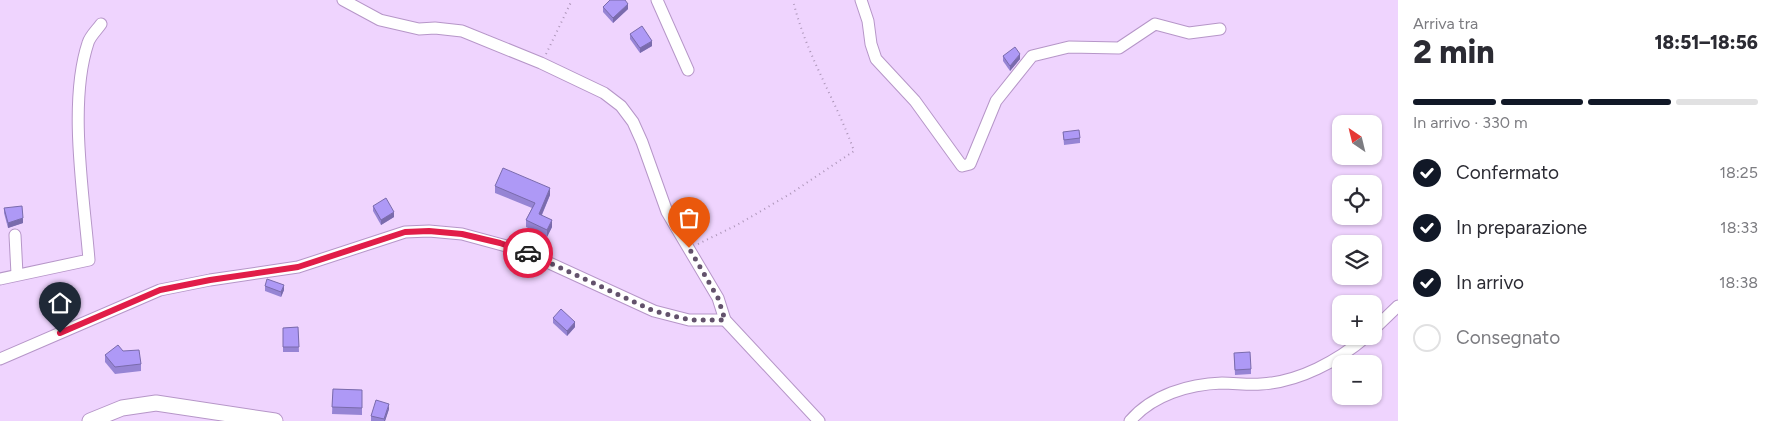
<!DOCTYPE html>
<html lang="it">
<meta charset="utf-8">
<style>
:root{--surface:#fff;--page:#f2f2f3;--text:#2b2b33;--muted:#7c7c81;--line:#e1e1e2;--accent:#111827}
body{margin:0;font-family:Figtree,sans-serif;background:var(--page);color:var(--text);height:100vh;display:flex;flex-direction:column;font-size:19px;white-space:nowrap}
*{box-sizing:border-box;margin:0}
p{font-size:16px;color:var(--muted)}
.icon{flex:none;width:28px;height:28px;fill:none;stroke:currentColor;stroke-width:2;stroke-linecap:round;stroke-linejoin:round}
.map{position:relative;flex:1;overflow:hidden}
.drawer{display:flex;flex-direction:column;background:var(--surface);width:375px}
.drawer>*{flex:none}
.needle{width:32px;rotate:325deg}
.controls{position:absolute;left:1332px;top:115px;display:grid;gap:10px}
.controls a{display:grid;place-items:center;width:50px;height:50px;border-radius:10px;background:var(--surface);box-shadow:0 1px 4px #0004;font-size:25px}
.pin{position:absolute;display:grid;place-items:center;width:42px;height:42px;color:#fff;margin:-51px -21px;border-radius:50% 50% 50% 0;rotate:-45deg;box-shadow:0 0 5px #0007}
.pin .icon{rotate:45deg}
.courier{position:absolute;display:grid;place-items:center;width:50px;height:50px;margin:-25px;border:4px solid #e11d48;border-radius:50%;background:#fff;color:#222;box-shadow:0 1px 6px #0007}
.head em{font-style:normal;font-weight:800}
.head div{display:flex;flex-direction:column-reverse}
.head{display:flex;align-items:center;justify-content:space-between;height:85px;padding:0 15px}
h1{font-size:32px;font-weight:800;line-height:38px}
.bar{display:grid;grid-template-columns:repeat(4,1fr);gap:8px 5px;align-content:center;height:60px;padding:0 15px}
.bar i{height:6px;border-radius:4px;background:var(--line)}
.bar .selected{background:var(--accent)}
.bar p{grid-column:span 4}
ol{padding:0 15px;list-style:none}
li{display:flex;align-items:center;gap:15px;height:55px}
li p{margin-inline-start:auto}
li .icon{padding:5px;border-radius:50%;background:var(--accent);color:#fff;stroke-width:4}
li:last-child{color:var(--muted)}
li i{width:28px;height:28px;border:2px solid var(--line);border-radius:50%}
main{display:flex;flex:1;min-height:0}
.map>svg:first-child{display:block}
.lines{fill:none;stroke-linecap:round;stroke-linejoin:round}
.minor-casing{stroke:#b696c8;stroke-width:13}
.major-casing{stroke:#b696c8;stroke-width:17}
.path{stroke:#ad96b9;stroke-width:2;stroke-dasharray:1 4;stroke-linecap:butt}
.minor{stroke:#fff;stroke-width:11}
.major{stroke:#fff;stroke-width:15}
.wall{fill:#9684d4}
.shaded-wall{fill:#7a6bac}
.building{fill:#ae99f6;stroke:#7a6bac}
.done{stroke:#63526c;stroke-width:5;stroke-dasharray:0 9}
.route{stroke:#e11d48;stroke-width:6}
</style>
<main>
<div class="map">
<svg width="1398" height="421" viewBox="0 0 1398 421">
<rect width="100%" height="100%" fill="#efd4fe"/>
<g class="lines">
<defs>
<g id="minor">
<polyline points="343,0 380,20 419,29 435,28 462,31 541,63 604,93 621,106 633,122 642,142 667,212 718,298 725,320 819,421"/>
<polyline points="657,0 688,70"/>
<polyline points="861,0 868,21 871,44 876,59 915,101 962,166 970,164 996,101 1032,56 1069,47 1119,48 1155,24 1189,33 1220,29"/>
<polyline points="15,235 17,274"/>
<path d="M0 279 89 260C84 197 68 103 88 43 90 36 97 30 101 24"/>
<polyline points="1374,329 1398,306"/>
<polyline points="0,359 160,290 210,280 298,267 405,232 429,231 462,234 521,250 654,311 689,320 725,320"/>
<path d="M1130 421C1152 395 1189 384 1222 383 1235 383 1248 385 1261 384 1299 382 1338 361 1367 336"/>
</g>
<polyline id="major" points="90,421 122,408 156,403 275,421"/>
</defs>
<use href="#minor" class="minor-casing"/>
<use href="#major" class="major-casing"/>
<g class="path">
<polyline points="546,54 572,0"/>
<path d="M698 244 737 225 790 194 854 151C836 100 805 53 793 0"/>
</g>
<use href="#minor" class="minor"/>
<use href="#major" class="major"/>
</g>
<g class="wall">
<polygon points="603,7 628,9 613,23 603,12"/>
<polygon points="630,34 652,46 640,53 630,39"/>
<polygon points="1003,56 1020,59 1010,71 1003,61"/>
<polygon points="1063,132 1080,138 1080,143 1064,145"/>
<polygon points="495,186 550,195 542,215 552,227 547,237 526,227 526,220 532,208 495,193"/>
<polygon points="373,206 394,217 381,225 373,211"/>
<polygon points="4,208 23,223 8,228 4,213"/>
<polygon points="265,286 284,290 281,297 265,291"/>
<polygon points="553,318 575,327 567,336 553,323"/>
<polygon points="298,327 299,352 283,352 283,328"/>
<polygon points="123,351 141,364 141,371 115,374 105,362 105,355"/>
<polygon points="1234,353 1251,369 1251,374 1235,375"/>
<polygon points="333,389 362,390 362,415 332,414"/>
<polygon points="389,409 385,421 371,421 371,416"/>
</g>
<g class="shaded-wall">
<polygon points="628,4 628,9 613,23 613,18"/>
<polygon points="652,41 652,46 640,53 640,48"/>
<polygon points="1020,54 1020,59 1010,71 1010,66"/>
<polygon points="550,188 550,195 539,221 539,214"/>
<polygon points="394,212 394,217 381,225 381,220"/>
<polygon points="23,218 23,223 8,228 8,223"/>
<polygon points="552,220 552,227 547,237 547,230"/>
<polygon points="284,285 284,290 281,297 281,292"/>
<polygon points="575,322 575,327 567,336 567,331"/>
<polygon points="389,404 389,409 385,421 384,421"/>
</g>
<g class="building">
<polygon points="610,0 625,0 628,4 613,18 603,7"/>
<polygon points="642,26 652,41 640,48 630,34"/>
<polygon points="1015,47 1020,54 1010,66 1003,56"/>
<polygon points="1079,130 1080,138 1064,140 1063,132"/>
<polygon points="503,168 550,188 539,214 552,220 547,230 526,220 535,203 495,186"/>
<polygon points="386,198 394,212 381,220 373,206"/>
<polygon points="22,206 23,218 8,223 4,208"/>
<polygon points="267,279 284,285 281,292 265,286"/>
<polygon points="561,309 575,322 567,331 553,318"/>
<polygon points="298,327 299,347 283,347 283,328"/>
<polygon points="118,345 123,351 139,350 141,364 115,367 105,355"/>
<polygon points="1250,352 1251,369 1235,370 1234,353"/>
<polygon points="333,389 362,390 362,408 332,407"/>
<polygon points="376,400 389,404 384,419 371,416"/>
</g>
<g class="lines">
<polyline class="done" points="528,253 654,311 690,320 725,320 718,298 689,248"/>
<polyline class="route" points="60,333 160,290 210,280 298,267 405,232 429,231 462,234 500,243 528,253"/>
</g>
</svg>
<div class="controls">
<a><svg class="needle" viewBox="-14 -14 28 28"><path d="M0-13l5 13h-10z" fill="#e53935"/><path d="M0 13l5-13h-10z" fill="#7c7c81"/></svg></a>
<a><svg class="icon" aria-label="locate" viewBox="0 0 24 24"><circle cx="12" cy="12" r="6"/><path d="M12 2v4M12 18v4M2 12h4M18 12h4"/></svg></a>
<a><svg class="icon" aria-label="layers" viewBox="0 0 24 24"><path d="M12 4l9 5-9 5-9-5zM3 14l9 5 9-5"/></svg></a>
<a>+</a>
<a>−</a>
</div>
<div class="pin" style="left:689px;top:248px;background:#ea580c"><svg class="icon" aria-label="bag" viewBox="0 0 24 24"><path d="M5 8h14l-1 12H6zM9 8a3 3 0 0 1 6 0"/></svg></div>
<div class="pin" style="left:60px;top:333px;background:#1f2937"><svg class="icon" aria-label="home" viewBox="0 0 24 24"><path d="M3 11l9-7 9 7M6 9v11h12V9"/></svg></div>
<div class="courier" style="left:528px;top:253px"><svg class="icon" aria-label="car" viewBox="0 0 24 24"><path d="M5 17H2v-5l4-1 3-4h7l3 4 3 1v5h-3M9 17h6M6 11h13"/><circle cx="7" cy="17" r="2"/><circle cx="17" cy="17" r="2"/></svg></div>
</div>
<section class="drawer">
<div class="head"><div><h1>2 min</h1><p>Arriva tra</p></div><em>18:51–18:56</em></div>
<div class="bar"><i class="selected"></i><i class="selected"></i><i class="selected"></i><i></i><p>In arrivo · 330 m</p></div>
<ol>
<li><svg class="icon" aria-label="check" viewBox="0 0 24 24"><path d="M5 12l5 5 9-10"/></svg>Confermato<p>18:25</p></li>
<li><svg class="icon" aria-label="check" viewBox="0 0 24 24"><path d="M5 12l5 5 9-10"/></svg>In preparazione<p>18:33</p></li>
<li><svg class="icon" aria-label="check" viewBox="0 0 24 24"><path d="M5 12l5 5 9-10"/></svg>In arrivo<p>18:38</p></li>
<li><i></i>Consegnato</li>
</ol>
</section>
</main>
